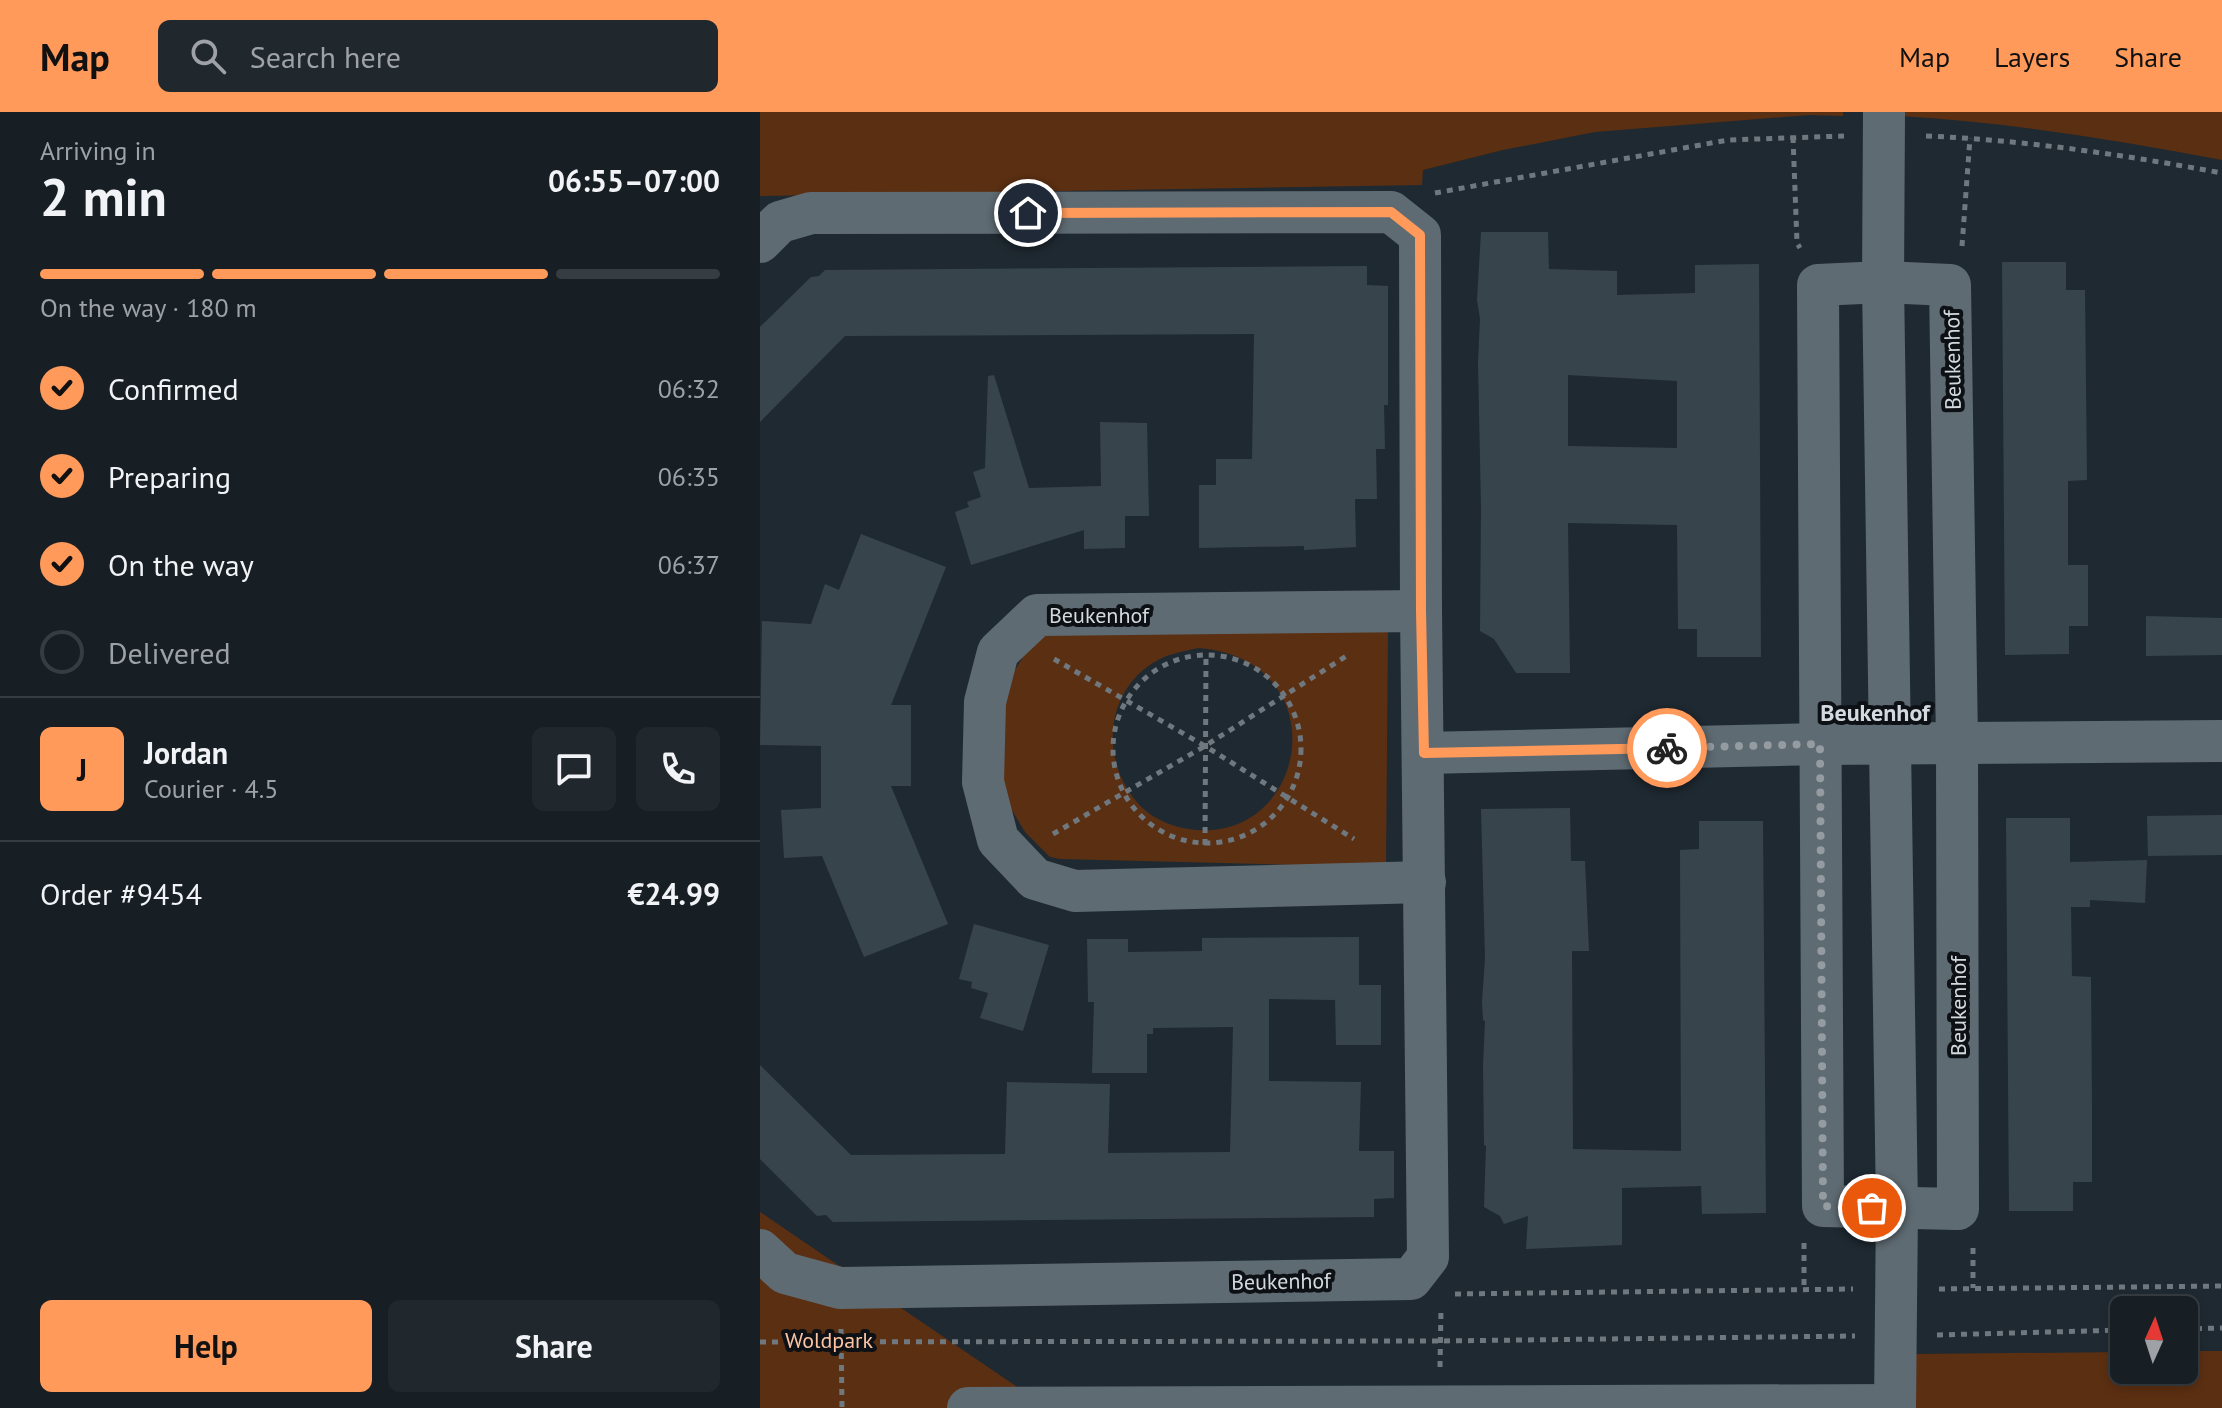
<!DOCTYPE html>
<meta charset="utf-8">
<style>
:root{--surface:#171f25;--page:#20272d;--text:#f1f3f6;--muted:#9ea2a7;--line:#363d42;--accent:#ff9a5b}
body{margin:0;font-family:"PT Sans",sans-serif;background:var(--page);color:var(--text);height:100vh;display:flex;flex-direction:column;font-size:30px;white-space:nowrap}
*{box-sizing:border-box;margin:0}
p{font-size:26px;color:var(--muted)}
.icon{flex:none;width:44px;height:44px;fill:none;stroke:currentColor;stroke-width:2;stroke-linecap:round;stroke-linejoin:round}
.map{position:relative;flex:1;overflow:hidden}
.panel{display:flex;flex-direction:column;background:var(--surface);width:760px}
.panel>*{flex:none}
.needle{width:52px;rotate:3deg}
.tools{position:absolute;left:1350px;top:1184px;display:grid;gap:16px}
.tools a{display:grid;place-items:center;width:88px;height:88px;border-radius:12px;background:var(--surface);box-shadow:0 4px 12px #0003,0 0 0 2px var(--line);font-size:40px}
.pin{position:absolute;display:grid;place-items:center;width:68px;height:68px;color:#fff;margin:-34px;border:4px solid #fff;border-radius:50%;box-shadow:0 2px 8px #0007}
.courier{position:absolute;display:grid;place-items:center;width:80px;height:80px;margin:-40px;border:6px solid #ff9a5b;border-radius:50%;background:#fff;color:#222;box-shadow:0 2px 10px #0007}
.head em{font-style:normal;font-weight:700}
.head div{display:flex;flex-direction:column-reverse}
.head{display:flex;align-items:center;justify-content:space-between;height:136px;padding:0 40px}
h1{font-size:52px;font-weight:700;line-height:60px}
.bar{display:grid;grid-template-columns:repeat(4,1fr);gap:12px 8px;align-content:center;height:96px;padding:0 40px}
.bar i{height:10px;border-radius:6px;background:var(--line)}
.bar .active{background:var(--accent)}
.bar p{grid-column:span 4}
.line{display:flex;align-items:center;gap:20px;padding:0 40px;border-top:2px solid var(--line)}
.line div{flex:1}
.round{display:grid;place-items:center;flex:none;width:84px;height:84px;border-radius:12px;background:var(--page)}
ol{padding:0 40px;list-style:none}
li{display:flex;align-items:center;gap:24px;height:88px}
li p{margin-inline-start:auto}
li .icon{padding:8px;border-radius:50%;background:var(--accent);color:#111;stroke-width:4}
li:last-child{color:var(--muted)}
li i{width:44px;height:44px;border:4px solid var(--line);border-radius:50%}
.cta{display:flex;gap:16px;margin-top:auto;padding:16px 40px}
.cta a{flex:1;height:92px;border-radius:12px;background:var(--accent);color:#111;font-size:32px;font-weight:700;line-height:92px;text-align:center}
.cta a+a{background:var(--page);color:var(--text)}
header{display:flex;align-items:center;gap:48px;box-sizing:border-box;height:112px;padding:0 40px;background:var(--accent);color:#111}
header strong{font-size:38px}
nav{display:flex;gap:44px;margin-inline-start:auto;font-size:28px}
.search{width:560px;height:72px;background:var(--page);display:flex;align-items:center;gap:20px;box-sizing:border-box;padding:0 28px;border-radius:12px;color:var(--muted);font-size:30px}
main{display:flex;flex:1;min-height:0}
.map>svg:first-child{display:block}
.green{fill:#5b2f12;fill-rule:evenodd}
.building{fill:#38444b;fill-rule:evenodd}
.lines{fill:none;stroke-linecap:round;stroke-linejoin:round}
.path{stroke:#70787f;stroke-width:5;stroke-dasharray:6 6;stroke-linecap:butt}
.minor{stroke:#5f6b73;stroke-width:42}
.done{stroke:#949ca2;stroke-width:8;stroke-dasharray:0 14.4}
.route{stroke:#ff9a5b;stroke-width:10}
.labels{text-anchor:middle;stroke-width:8;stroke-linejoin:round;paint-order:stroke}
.street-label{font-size:22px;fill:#d3dadf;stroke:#0d1115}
.park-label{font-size:22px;fill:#fdc4a3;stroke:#0d1115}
.neighbourhood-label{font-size:24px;font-weight:bold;fill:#d3dadf;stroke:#0d1115}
</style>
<header>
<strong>Map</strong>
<div class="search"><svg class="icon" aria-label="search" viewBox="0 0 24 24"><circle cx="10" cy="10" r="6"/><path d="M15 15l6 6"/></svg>Search here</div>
<nav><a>Map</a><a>Layers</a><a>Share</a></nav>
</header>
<main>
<section class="panel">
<div class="head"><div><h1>2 min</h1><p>Arriving in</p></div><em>06:55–07:00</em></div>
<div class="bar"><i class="active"></i><i class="active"></i><i class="active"></i><i></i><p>On the way · 180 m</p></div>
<ol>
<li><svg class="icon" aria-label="check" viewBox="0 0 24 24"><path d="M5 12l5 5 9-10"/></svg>Confirmed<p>06:32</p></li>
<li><svg class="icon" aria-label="check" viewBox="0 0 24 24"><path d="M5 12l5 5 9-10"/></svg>Preparing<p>06:35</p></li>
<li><svg class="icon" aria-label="check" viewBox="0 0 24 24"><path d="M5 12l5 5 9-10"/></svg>On the way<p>06:37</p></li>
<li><i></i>Delivered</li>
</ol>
<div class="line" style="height:144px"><b class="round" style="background:var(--accent);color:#111">J</b><div><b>Jordan</b><p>Courier · 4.5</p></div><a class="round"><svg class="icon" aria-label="chat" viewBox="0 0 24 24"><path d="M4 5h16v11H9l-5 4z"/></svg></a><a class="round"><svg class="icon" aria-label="phone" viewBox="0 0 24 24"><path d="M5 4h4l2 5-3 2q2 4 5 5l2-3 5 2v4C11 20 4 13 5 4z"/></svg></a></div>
<div class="line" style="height:104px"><div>Order #9454</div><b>€24.99</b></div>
<div class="cta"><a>Help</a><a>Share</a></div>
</section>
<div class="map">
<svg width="1462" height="1296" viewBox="0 0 1462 1296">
<rect width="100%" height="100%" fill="#1f2931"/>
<g class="green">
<polygon points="0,0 1083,0 1083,4 1050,3 835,20 743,38 663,58 662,73 0,84"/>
<path d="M1139 0H1462V48C1355 28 1248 10 1139 4Z"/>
<path d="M612 509 628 521 626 755 301 747 290 745 265 720 247 690 242 660 244 599 252 563 269 535 284 521ZM439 536C580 548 549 735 428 717 408 714 388 704 376 689 339 645 346 576 398 548 411 541 425 539 439 536Z"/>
<polygon points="0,1100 288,1296 0,1296"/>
<polygon points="1424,1239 1462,1239 1462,1296 1149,1296 1155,1242 1364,1240 1364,1258 1424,1258"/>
</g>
<g class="building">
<path d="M721 120H788L789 157 857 159V183L935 181V153L999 152 1001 545H937V517H918L917 413 808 411 810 561H756L734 527 720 519 721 395 718 250 720 207 717 188ZM808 263 917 269V336L808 334Z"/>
<polygon points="1242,150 1306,150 1306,178 1325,178 1327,368 1308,369 1308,453 1328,453 1328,514 1309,514 1309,542 1245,543"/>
<polygon points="607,154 607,173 628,174 628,293 624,293 625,337 616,337 617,387 595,387 596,435 544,438 544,434 439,436 439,373 456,373 456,347 492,347 494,222 85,224 0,310 0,215 51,165 59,164 65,158"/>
<polygon points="234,263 269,376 341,374 340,310 387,311 389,404 365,404 365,436 324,437 324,418 211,453 195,400 209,395 207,390 221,385 213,360 225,356 228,264"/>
<polygon points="101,422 186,455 131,593 151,593 151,674 131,674 188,812 104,845 62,744 24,746 21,698 61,696 61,634 0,633 2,509 51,512 65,472 79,478"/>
<polygon points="1386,504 1462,506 1462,543 1386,544"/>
<polygon points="810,696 811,749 825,749 829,839 812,839 813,1037 921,1039 920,738 939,737 939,709 1003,709 1006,1101 942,1102 941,1074 862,1076 862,1133 766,1137 768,1104 744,1112 740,1104 724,1095 726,1034 724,1033 723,953 725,909 723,908 722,890 725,846 721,697"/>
<polygon points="1462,703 1462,743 1388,744 1387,704"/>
<polygon points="1246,706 1310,706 1310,750 1387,748 1385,791 1330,788 1330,795 1311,795 1312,864 1331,865 1332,994 1332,1070 1313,1070 1313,1099 1249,1099"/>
<polygon points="214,812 289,833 263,919 220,906 228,881 211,876 212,870 199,867"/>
<polygon points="599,825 599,873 621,873 621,933 576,933 575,888 509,887 509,969 601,970 599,1039 634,1039 634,1086 614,1087 614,1105 73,1110 66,1103 57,1104 0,1047 0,953 91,1043 245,1042 247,970 350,972 348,1041 470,1040 473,915 393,916 393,922 387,922 387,961 332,961 334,890 328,890 327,827 368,827 368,840 442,839 442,826"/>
</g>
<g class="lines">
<g class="path">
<path d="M1166 24C1265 28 1364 43 1462 61"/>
<polyline points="1033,25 1037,131 1040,136"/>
<polyline points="675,81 968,28 1084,24"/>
<polyline points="1202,134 1210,26"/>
<circle cx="447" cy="637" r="94"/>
<polyline points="294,547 445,634 594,727"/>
<polyline points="293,722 445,634 588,543"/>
<polyline points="445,733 446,543"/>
<polyline points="1044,1131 1044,1178"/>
<polyline points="1213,1136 1213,1176"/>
<polyline points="1179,1177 1462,1174"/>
<polyline points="695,1182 1093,1177"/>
<polyline points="81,1217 82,1296"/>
<polyline points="1424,1217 1462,1216"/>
<polyline points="1177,1223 1364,1218"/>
<polyline points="0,1230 679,1229 1095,1224"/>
<polyline points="680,1255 681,1197"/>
</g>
<g class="minor">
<polyline points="1124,0 1123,170 1137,1096 1135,1296"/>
<polyline points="0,130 20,110 51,101 631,100 660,123 661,499 668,1145 651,1167 80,1176 25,1161 0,1138"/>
<polygon points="1123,170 1190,173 1197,631 1198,1097 1063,1094 1058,173"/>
<polyline points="661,499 277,503 238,540 225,590 223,670 238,728 275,767 315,779 665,770"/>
<polyline points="664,641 1060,632 1462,629"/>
<polyline points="208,1296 1135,1293"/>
</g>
</g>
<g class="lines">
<polyline class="done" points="907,636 1060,632 1063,1094 1112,1096"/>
<polyline class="route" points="268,101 631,100 660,123 661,499 664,641 907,636"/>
</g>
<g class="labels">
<g class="street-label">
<text transform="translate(1192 248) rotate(-91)" y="8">Beukenhof</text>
<text x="339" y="511">Beukenhof</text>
<text transform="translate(1198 894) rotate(-90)" y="8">Beukenhof</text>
<text transform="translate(521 1169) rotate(-1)" y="8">Beukenhof</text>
</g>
<g class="park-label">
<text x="69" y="1236">Woldpark</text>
</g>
<g class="neighbourhood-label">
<text x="1115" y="609">Beukenhof</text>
</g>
</g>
</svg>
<div class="tools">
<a><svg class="needle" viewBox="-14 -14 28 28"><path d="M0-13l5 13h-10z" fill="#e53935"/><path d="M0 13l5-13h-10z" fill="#9ea2a7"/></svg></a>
</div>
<div class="pin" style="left:1112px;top:1096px;background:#ea580c"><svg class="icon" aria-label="bag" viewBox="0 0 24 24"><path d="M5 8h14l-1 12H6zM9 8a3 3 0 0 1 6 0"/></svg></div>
<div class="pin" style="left:268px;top:101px;background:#1f2937"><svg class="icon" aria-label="home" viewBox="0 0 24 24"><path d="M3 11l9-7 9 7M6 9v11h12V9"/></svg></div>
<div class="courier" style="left:907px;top:636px"><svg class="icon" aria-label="bike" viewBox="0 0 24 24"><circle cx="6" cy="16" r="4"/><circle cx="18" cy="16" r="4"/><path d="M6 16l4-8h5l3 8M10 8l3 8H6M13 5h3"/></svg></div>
</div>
</main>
